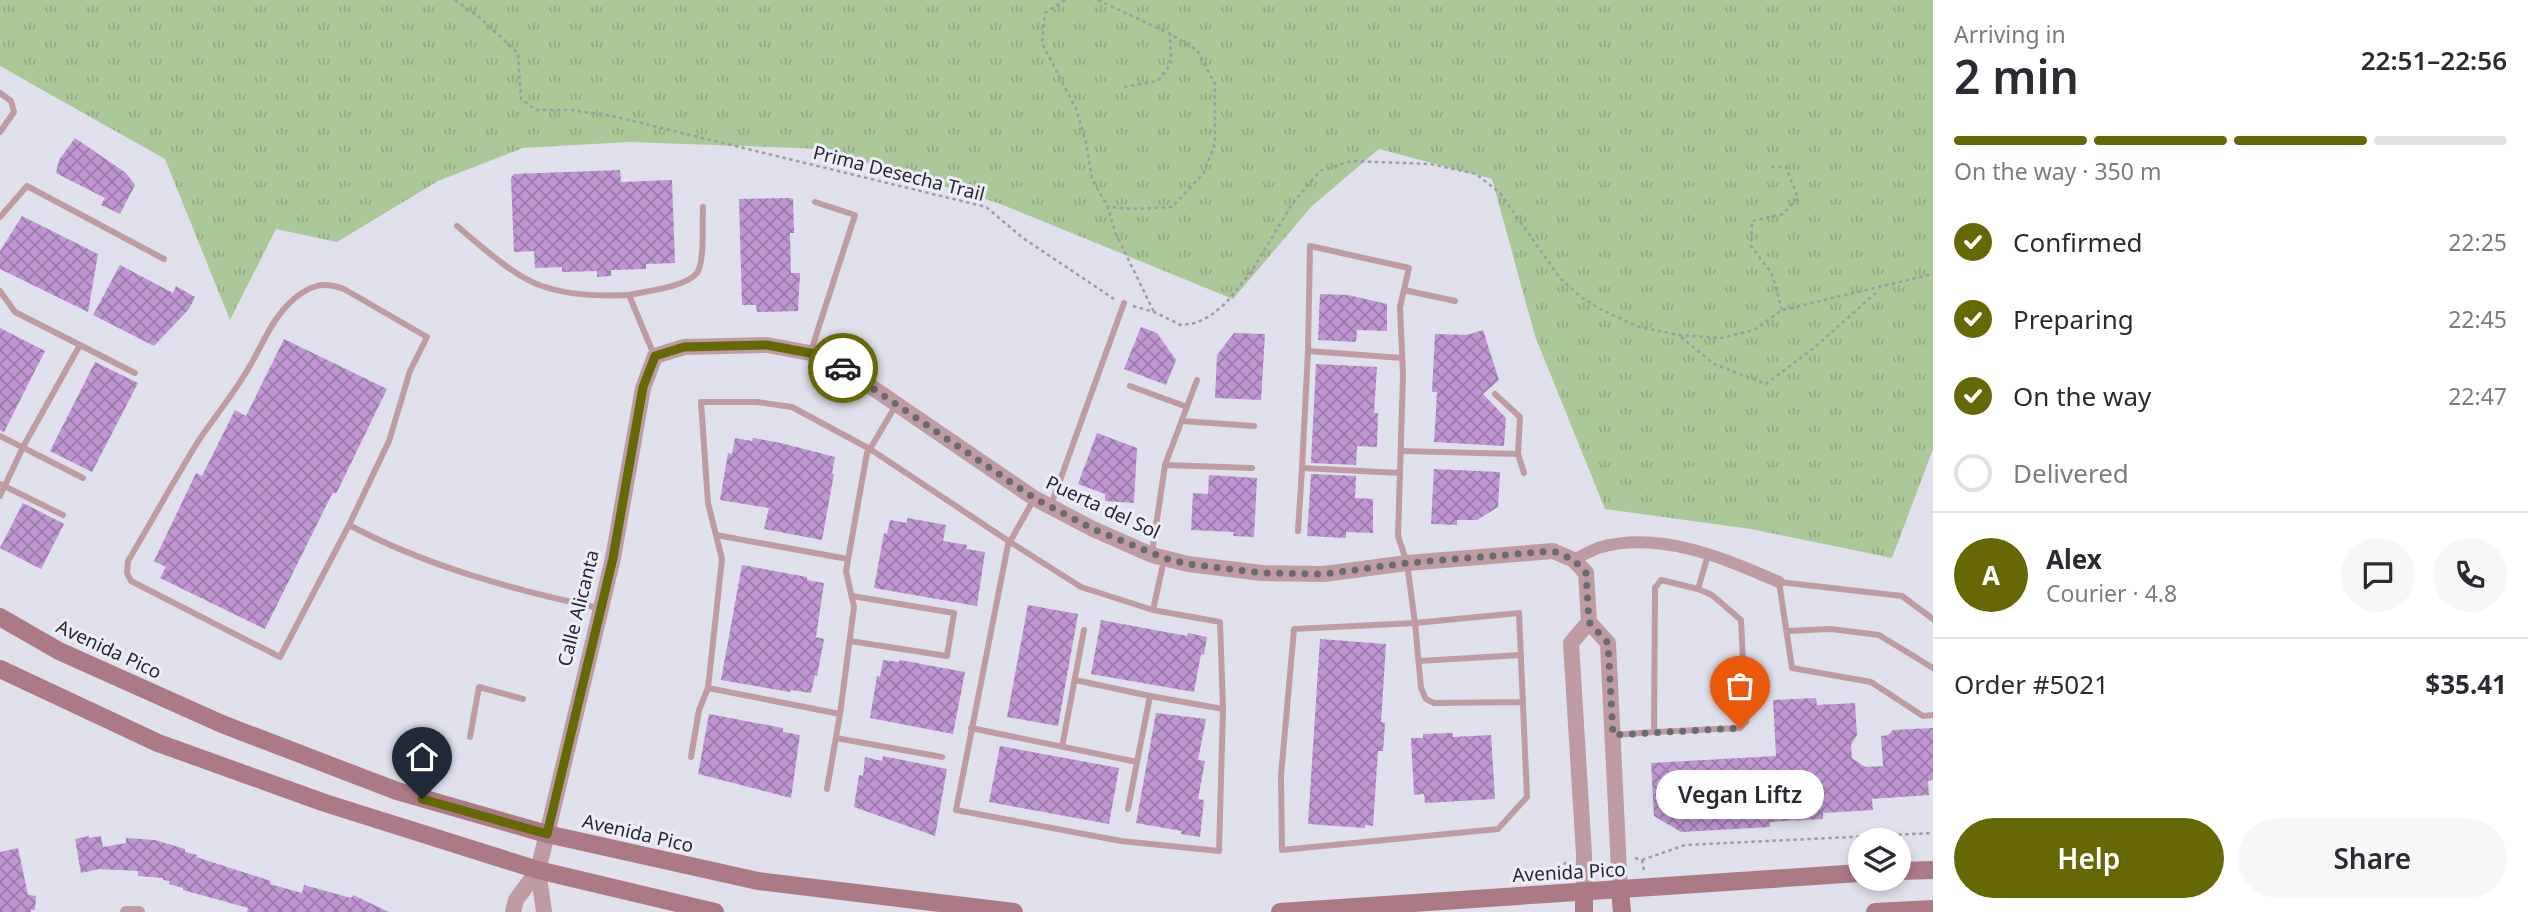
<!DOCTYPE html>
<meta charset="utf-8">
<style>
:root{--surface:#fff;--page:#f7f7f7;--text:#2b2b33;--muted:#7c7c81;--line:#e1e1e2;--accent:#656805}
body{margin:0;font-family:"Noto Sans",sans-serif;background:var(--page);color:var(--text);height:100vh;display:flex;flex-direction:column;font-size:26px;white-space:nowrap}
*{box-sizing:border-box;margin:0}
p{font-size:23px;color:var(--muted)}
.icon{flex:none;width:38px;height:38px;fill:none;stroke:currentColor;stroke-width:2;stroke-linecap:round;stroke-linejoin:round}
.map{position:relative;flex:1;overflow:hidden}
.drawer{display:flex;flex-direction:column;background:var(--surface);width:595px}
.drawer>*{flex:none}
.fabs{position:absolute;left:1848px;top:828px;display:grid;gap:14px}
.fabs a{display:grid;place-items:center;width:63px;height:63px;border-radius:50%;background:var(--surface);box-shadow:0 4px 10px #0003;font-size:35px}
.pin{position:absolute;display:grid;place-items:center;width:60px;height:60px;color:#fff;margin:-72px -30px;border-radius:50% 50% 50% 0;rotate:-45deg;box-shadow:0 0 7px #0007}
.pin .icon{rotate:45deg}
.courier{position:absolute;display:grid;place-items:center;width:70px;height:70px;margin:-35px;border:5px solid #656805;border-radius:50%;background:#fff;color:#222;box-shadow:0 2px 9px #0007}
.bubble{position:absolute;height:49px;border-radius:24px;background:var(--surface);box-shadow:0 4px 10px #0003;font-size:23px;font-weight:600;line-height:49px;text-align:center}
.summary em{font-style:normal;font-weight:600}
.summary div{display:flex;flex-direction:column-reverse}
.summary{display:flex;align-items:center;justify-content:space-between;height:119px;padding:0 21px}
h1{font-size:46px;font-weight:600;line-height:52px}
.bar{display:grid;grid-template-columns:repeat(4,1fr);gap:10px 7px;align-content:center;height:84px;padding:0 21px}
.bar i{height:9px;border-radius:5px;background:var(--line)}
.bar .selected{background:var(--accent)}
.bar p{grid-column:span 4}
.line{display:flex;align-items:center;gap:18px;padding:0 21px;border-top:2px solid var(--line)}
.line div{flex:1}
.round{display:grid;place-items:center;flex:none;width:74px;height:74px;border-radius:37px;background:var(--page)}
ol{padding:0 21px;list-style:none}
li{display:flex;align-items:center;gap:21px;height:77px}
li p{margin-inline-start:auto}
li .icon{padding:7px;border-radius:50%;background:var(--accent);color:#fff;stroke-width:4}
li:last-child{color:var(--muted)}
li i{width:38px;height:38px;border:4px solid var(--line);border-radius:50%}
.action{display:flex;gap:14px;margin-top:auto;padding:14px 21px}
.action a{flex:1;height:80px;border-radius:42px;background:var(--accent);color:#fff;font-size:28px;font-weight:600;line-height:80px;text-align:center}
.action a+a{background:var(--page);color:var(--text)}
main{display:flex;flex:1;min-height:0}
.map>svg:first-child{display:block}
.grass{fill:url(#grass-tufts)}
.building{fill:url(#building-cross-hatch)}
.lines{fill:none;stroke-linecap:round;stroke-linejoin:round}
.path{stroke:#9d9da6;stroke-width:2.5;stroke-dasharray:3.5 3.5;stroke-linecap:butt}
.service{stroke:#bf9ca3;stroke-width:6}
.minor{stroke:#bf9ca3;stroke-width:12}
.tertiary{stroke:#bf9ca3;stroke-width:16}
.secondary{stroke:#ac7a85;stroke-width:18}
.done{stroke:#6a6a70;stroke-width:7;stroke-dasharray:0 12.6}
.route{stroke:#656805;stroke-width:9}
.labels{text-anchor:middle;stroke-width:6;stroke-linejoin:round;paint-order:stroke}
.street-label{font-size:19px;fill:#2a2a2e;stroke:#edeef9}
</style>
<main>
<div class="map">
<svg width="1933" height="912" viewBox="0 0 1933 912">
<defs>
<pattern id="grass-tufts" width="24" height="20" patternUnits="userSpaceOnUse" patternTransform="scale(1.75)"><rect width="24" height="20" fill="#abc899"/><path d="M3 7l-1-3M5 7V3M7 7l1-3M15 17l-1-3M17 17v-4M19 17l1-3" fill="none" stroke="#93ac84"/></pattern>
<pattern id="building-cross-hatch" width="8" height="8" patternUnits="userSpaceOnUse" patternTransform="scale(1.75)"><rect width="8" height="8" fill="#bf96d1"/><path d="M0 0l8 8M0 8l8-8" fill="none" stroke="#9b7baa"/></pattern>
</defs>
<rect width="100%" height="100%" fill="#e0e1ec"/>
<polygon class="grass" points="0,0 1933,0 1933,449 1892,558 1751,529 1605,509 1535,336 1492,179 1379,149 1312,206 1233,299 998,203 823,149 629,142 523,148 438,181 337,242 276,229 230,320 165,159 0,66"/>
<g class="building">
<polygon points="75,138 126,173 135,185 120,214 101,205 105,198 56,173 59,160"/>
<polygon points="620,170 621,182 672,180 675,263 646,264 646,269 611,270 611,276 597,277 597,271 562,272 562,267 535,268 534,251 514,252 511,178 514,174"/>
<polygon points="789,198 793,199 794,233 790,233 791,273 800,273 798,311 757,312 756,305 742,305 739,199"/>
<polygon points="22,216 98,254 88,312 0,269 0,251"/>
<polygon points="120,265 173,293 176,286 195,297 189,309 154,346 93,315"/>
<polygon points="1320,294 1348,295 1387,304 1387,331 1357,330 1356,342 1318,340"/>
<polygon points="1141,327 1157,333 1176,360 1166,385 1124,369"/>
<polygon points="0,328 45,351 4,432 0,430"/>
<polygon points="1483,330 1499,380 1483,394 1506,418 1504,446 1434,442 1437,392 1432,392 1435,334 1467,335"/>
<polygon points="1234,333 1265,334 1261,400 1215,398 1217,355"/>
<polygon points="284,339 387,389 336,494 333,492 265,629 160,578 166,567 154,561 196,473 202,476 235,410 246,416"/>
<polygon points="95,362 138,383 92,472 50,451"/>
<polygon points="1316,364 1377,367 1374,413 1378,413 1377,447 1357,446 1356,465 1311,463"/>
<polygon points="1097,433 1137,448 1134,503 1105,501 1105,494 1078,484"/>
<polygon points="735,438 752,441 753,438 781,443 835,457 832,473 834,474 822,540 764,529 769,508 720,500 728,453 732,454"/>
<polygon points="1434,469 1500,472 1498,507 1477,520 1457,520 1457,525 1431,524"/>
<polygon points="1311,474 1356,476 1355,498 1373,499 1373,533 1346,532 1346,538 1307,536"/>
<polygon points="1209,475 1257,478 1254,537 1233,536 1234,532 1191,530 1193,493 1208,494"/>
<polygon points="23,503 64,524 41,569 0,548"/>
<polygon points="907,518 946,525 943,541 967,545 966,549 985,552 977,606 874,588 884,533 887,534 890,520 907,523"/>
<polygon points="742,565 807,577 807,580 824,583 816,637 824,639 817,676 815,675 811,693 791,690 790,692 721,680"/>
<polygon points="1028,605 1078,614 1058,726 1007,717"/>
<polygon points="1101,620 1187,636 1188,633 1207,637 1204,655 1201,654 1194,692 1091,674"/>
<polygon points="1320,639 1386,644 1381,722 1385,723 1383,751 1378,751 1373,826 1365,825 1365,828 1308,824"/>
<polygon points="883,660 899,662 900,660 965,672 953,734 870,718 877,676 880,677"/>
<polygon points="1816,698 1817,705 1855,703 1857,735 1851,745 1852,758 1865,767 1883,766 1881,736 1888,735 1893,730 1933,728 1933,780 1928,781 1929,795 1872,799 1873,810 1823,813 1823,819 1770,822 1770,827 1681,832 1654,816 1651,763 1776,756 1773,700"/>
<polygon points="1156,713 1206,719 1198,760 1205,761 1198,799 1204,800 1200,837 1181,834 1182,831 1136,823"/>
<polygon points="709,714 783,728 783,732 800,735 791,798 698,774"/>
<polygon points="1453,733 1453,737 1491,735 1495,799 1425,803 1424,794 1414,795 1411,738 1423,738 1423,734"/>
<polygon points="1000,746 1119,768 1109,824 989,802"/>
<polygon points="883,756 947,769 935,836 854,807 859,775 863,776 865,757 882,761"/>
<polygon points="89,836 89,838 101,836 103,847 126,843 126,838 155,840 185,849 185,852 197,855 196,857 271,881 270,884 302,893 304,885 351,898 353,895 389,912 247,912 248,908 183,890 183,888 169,884 170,881 163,880 163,878 138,876 138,871 99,869 81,873 75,839"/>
<polygon points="18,848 28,895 36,896 35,910 31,910 31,912 0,912 0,852"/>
</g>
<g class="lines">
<g class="path">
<polyline points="455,0 478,16 518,53 521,99 536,110 571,110 612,116 986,207 1023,238 1114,299"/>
<polyline points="1065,0 1045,13 1042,43 1076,109 1086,142 1092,179 1108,207 1115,232 1154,312"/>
<polyline points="1098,0 1170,34 1197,50 1215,84 1215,144 1203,174 1172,207 1134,209 1108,207"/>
<polyline points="1124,87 1158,81 1171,63 1170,34"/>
<polyline points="1771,167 1786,167 1798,198 1783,214 1752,221 1751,246 1772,274 1782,310"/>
<polyline points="1133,306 1154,312 1181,325 1196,323 1210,316 1226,303 1253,269 1292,204 1320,171 1351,161 1430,164 1476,174 1500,193 1560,278 1582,298 1604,311 1639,327 1679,335 1721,338 1754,330 1782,310 1933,274"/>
<polyline points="1681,337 1714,364 1766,384 1814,348 1879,290"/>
<polyline points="1635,858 1642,860 1644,871"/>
<polyline points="1642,860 1685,845 1933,833"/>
<polyline points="1563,878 1563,865 1569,860"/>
</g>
<g class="service">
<polyline points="0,93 11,101 14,112 0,132"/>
<polyline points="0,217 27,186 164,259"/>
<path d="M457 226C478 244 516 278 542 286 571 296 600 296 629 295L654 355"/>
<polyline points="1404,290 1455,301"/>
<polyline points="0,291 15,312 80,345 23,447 0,496"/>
<path d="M629 295C647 291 686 287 697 273 705 261 702 222 703 207"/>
<polyline points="80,345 135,373"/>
<polyline points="811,351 855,215 815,202"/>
<polyline points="1308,351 1402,358"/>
<polyline points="1130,386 1187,407"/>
<polyline points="1495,394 1520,417 1518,454"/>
<polyline points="896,405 870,449 867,453 846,571 854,607 840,714 708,688 722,559 708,503 701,402 757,402 792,407 870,449 1010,542 1081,587 1153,610"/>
<polyline points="1182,421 1254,426"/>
<polyline points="0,436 83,478"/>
<polyline points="1401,451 1518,454 1524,473"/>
<polyline points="1165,465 1252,468"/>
<polyline points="1400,473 1302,468 1308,351 1310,246 1409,268 1400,307 1403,375 1398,536 1407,563 1415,623 1519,613 1527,797 1498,829 1282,850 1281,776 1294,629 1415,623 1421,688 1426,699 1434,703 1523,702"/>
<polyline points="0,484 63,515"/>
<polyline points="1034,499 1008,545 956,810 1121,841 1219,851 1223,709 1220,622 1153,610 1164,560"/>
<polyline points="1051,505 1124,303"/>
<path d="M349 525 389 441 410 371 427 337 344 289C324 281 311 285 295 298 270 319 262 348 245 374 231 397 214 418 199 440 174 480 152 521 128 561L127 573 131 581 280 657 349 525C426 566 514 590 599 608"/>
<polyline points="1298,531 1302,468"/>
<polyline points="716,535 848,559"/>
<polyline points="1152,553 1165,465 1197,380"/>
<polyline points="1698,589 1661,580 1655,588 1654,732 1740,728 1746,722 1741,620 1712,595 1698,589 1708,555"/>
<polyline points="1933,619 1902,596 1779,582 1792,668 1871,682 1923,716 1933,715"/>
<polyline points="1787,631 1831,629 1879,635 1933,668"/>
<polyline points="850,641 947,656 954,613 852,596"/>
<polyline points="1419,661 1521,655"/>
<polyline points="1075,680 1150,696"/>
<polyline points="971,728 1137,762 1150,696 1223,709"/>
<polyline points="1614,735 1654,732"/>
<polyline points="470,737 479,687 523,699"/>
<polyline points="836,738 942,757"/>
<polyline points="1062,747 1084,630"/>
<polyline points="691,757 699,710 708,688"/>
<polyline points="827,789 840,714"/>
<polyline points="1128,809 1137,762"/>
</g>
<g class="minor">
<path d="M1574 560C1581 556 1590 551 1598 548 1659 530 1724 558 1779 582"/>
<polyline points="126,912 139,912"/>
</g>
<g class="tertiary">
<polyline points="1589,622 1608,643 1620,891"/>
<polyline points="538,870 544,912"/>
<polyline points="513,912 516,900 538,870 547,834 613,558 643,388 655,356 684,347 767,345 826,356 1034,498 1093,529 1152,555 1188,564 1262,573 1324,574 1407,563 1553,551 1574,560 1586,573 1589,622 1571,643 1584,855 1584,893"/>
</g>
<g class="secondary">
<polyline points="0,617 59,651 222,724 397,791 547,834 758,881 1014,912"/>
<polyline points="0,669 158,743 325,803 538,870 715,912"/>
<polyline points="1899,871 1933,870"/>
<polyline points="1620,891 1622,912"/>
<polyline points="1280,912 1860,873"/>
<polyline points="1584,912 1584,893"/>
<polyline points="1875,912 1933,909"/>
</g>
</g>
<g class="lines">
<polyline class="done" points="843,368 1034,498 1093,529 1164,558 1188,564 1262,573 1324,574 1407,563 1553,551 1574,560 1586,573 1589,622 1608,643 1613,735 1740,728"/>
<polyline class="route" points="422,799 547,834 613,558 643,387 655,356 684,347 767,345 826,356 843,368"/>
</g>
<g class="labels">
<g class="street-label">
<text transform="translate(899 173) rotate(14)" y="7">Prima Desecha Trail</text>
<text transform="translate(1103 507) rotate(25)" y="7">Puerta del Sol</text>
<text transform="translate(578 608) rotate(-76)" y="7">Calle Alicanta</text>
<text transform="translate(109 649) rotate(25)" y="7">Avenida Pico</text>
<text transform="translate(638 833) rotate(13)" y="7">Avenida Pico</text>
<text transform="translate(1569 872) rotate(-3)" y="7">Avenida Pico</text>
</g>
</g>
</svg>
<div class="fabs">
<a><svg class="icon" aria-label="layers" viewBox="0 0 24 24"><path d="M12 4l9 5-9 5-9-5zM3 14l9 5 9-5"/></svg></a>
</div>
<div class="pin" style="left:1740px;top:728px;background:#ea580c"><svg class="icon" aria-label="bag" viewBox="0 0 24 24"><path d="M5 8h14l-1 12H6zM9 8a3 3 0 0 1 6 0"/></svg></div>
<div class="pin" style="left:422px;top:799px;background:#1f2937"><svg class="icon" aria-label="home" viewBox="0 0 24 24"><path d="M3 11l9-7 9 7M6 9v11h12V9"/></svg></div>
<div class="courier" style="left:843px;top:368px"><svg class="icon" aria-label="car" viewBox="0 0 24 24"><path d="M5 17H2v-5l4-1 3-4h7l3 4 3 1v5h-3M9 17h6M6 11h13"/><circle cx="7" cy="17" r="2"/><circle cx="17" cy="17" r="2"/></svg></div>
<div class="bubble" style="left:1656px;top:770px;width:168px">Vegan Liftz</div>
</div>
<section class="drawer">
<div class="summary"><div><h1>2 min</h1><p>Arriving in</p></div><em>22:51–22:56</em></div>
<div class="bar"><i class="selected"></i><i class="selected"></i><i class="selected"></i><i></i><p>On the way · 350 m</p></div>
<ol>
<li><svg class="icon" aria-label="check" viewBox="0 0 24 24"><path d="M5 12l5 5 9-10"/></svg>Confirmed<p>22:25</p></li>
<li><svg class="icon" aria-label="check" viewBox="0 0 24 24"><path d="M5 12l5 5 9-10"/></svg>Preparing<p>22:45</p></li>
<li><svg class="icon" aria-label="check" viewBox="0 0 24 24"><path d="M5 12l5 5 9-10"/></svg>On the way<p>22:47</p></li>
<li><i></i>Delivered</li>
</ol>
<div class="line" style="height:126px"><b class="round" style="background:var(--accent);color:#fff">A</b><div><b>Alex</b><p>Courier · 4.8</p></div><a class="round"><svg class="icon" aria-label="chat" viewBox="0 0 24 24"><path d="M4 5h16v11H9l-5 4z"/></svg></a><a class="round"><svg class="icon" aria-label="phone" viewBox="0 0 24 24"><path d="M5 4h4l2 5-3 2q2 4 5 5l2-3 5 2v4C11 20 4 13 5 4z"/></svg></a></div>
<div class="line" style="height:91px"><div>Order #5021</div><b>$35.41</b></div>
<div class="action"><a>Help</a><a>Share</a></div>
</section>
</main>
